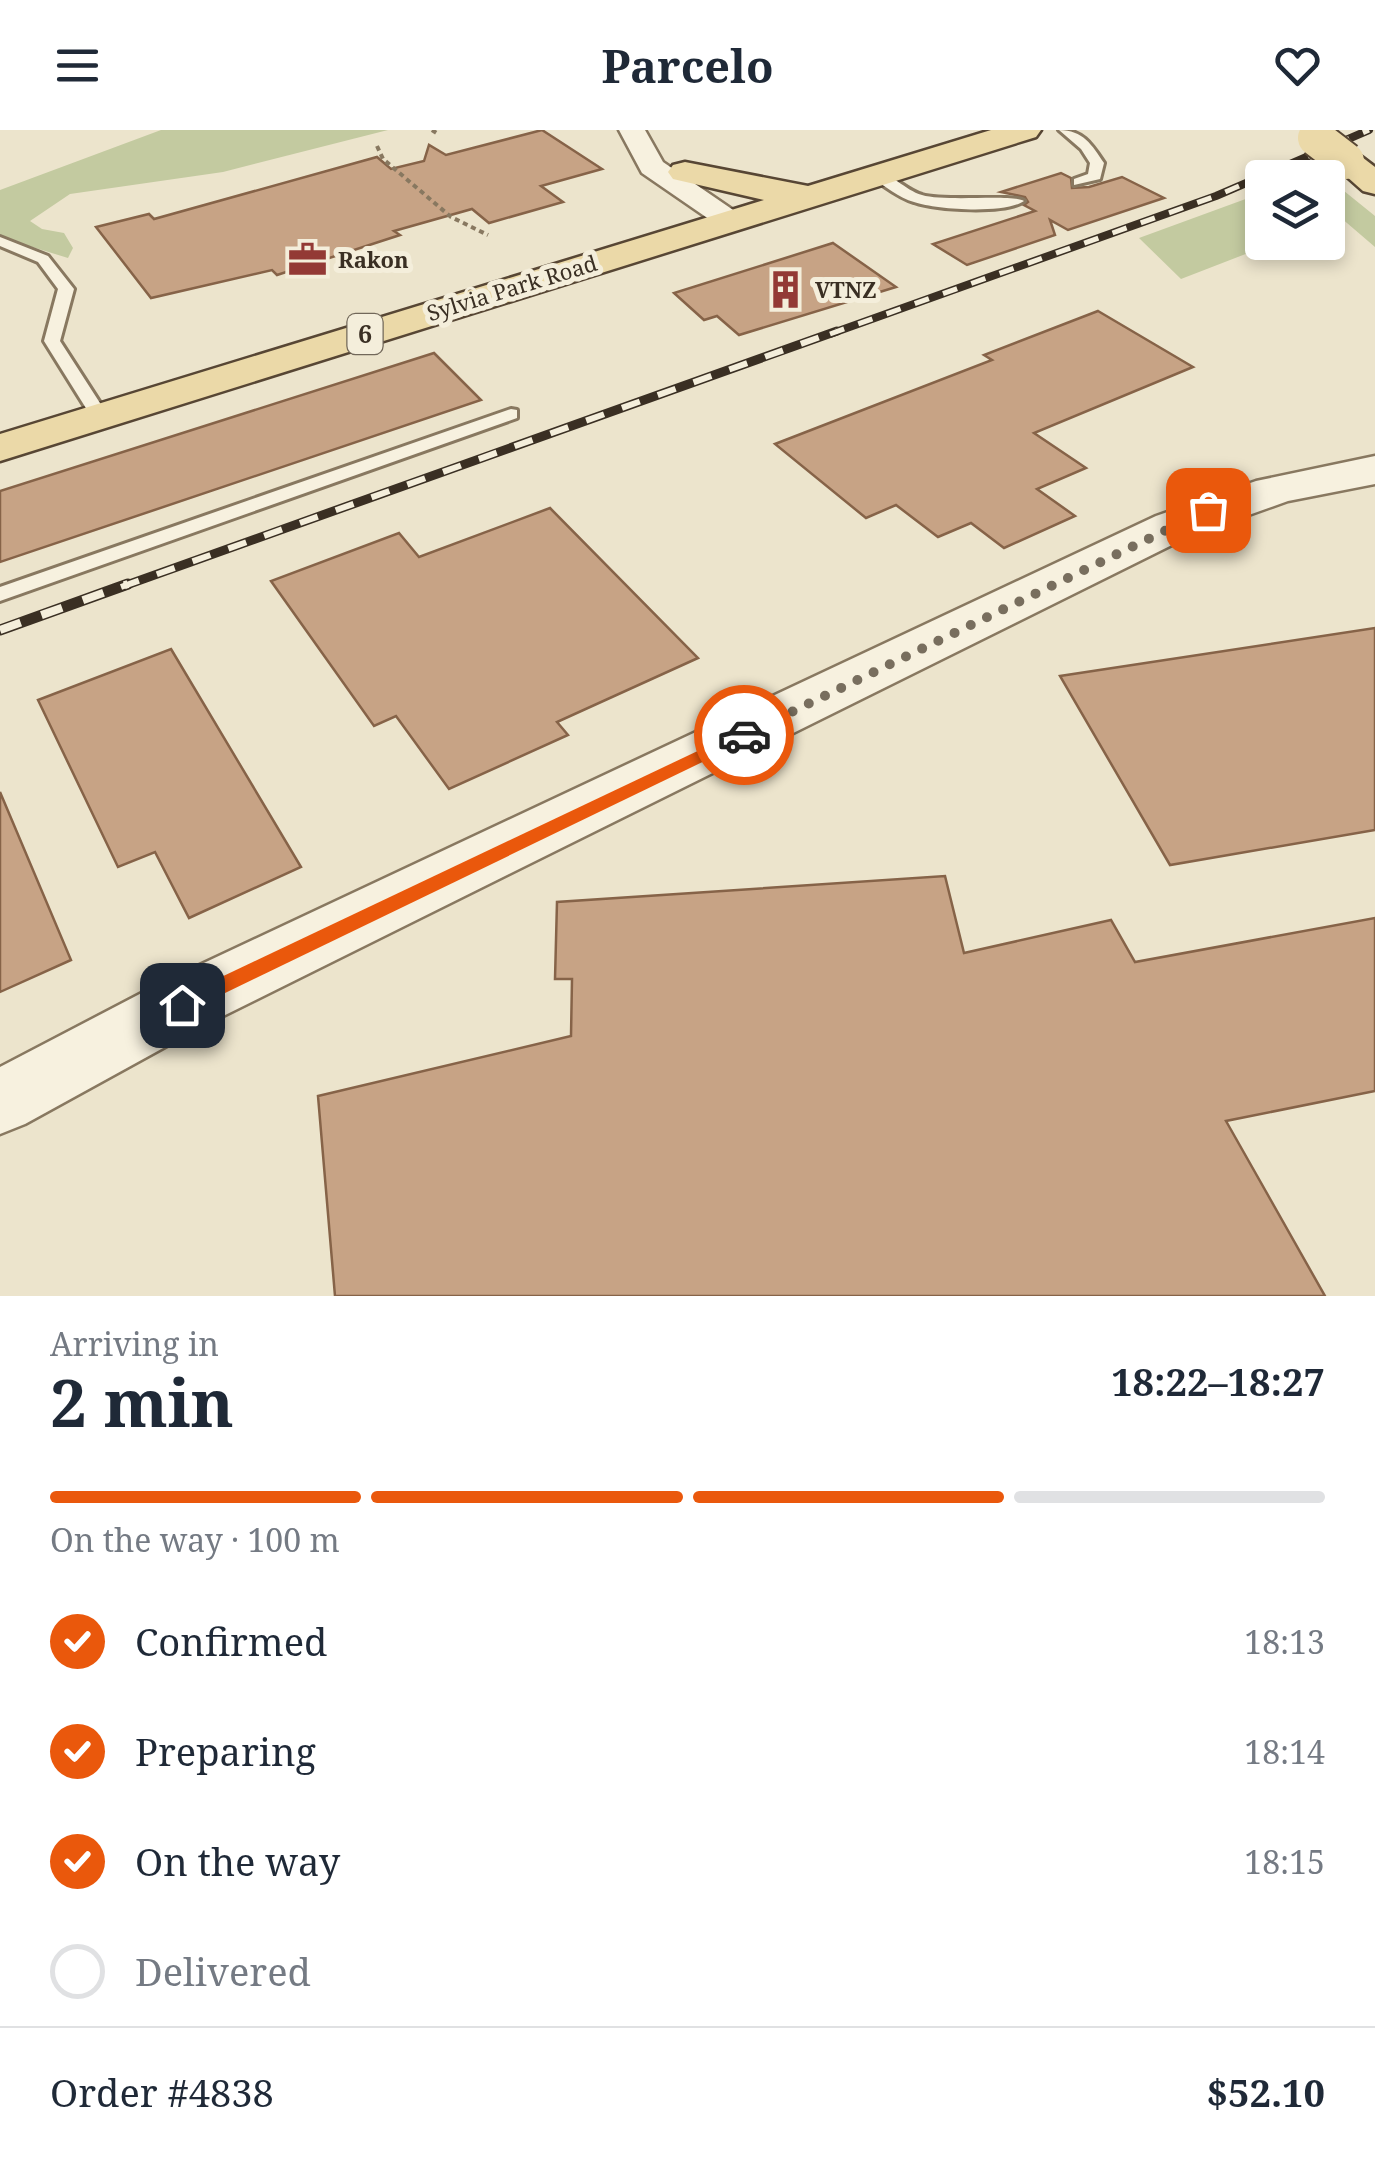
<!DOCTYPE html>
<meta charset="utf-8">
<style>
:root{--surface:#fff;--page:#f6f6f7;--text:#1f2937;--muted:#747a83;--line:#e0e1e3;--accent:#ea580c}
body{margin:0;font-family:"Noto Serif",serif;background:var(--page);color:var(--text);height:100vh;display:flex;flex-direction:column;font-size:38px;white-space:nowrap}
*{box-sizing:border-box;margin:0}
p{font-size:32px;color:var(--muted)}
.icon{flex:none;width:55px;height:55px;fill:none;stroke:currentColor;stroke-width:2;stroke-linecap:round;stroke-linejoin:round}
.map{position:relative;height:1166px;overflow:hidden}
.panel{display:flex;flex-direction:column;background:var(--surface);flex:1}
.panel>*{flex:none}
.buttons{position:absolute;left:1245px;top:30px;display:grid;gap:20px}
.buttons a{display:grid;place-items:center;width:100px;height:100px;border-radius:10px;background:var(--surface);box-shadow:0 5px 15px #0003;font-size:50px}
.pin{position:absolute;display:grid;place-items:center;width:85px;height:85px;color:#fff;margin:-42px;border-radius:20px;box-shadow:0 5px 15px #0006}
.courier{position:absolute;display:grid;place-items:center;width:100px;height:100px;margin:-50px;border:8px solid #ea580c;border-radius:50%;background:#fff;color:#222;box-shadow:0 2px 12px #0007}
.summary em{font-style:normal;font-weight:700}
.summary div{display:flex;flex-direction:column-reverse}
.summary{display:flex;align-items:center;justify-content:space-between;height:170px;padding:0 50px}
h1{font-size:65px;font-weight:700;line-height:75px}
.bar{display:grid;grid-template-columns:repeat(4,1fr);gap:15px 10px;align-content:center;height:120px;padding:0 50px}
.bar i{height:12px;border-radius:8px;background:var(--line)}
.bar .selected{background:var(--accent)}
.bar p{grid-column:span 4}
.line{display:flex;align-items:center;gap:25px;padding:0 50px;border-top:2px solid var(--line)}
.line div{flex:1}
ol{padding:0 50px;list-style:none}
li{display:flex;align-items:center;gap:30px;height:110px}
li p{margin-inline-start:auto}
li .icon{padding:10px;border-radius:50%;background:var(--accent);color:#fff;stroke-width:4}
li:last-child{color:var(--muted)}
li i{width:55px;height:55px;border:5px solid var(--line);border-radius:50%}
header{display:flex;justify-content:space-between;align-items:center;height:130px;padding:0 50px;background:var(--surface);font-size:45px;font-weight:700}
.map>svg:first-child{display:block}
.green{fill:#c3caa0}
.building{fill:#c7a385;stroke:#866348;stroke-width:2.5}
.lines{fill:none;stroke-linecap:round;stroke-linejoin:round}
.service-casing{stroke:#887860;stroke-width:6}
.minor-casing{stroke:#887860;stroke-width:5}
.tertiary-casing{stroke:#887860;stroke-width:5}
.primary-casing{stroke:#574634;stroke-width:5}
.path{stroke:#887860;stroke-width:4;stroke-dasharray:5 4;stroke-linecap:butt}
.service{fill:#f7f1df;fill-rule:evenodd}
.minor{fill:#f7f1df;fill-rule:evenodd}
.tertiary{fill:#f7f1df;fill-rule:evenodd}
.primary{fill:#ebd9a8;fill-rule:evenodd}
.rail-far2-casing{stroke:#3a2f23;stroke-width:8}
.rail-far1-casing{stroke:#3a2f23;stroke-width:9}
.rail-casing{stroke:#3a2f23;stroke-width:11}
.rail-far2{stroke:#f4eedb;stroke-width:5;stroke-dasharray:15;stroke-linecap:butt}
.rail-far1{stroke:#f4eedb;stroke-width:6;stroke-dasharray:19;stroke-linecap:butt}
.rail{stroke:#f4eedb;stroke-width:8;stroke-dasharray:22;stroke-linecap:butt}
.primary-bridge-casing{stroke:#574634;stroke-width:40;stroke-linecap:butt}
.primary-bridge{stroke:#ebd9a8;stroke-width:36}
.route{fill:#ea580c}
.done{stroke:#786e5e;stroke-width:10;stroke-dasharray:0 18}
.labels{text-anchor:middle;stroke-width:10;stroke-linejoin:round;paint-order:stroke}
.far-poi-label{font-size:22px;font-weight:bold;fill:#3a2f23;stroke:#f4eedb;text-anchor:start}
.far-street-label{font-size:22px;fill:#3a2f23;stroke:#f4eedb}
.shield{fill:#f4eedb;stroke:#72685a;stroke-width:2.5}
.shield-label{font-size:25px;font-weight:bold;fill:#3a2f23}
</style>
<header><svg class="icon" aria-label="menu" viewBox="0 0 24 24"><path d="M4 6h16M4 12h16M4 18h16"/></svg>Parcelo<svg class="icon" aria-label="heart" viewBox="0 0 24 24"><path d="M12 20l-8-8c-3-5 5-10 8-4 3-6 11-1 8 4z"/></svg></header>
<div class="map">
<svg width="1375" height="1166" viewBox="0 0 1375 1166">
<rect width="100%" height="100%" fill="#ece4cc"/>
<g class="green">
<polygon points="161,0 388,0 223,42 70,64 30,91 42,99 64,103 73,118 68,128 0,107 0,60"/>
<polygon points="1328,48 1375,86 1375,117 1340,87 1328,92"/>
<polygon points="1262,63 1262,112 1274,113 1181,149 1139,108"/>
</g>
<g class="building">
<polygon points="542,0 602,39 541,56 563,72 489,93 472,79 394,101 400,105 277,145 272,140 151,168 96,97 149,84 154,89 377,27 391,39 424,31 429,15 446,25"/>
<polygon points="1061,43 1071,48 1072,58 1089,57 1122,47 1164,68 1068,100 1050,90 1055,105 967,135 933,114 1035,81 1024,75 1028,72 1025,67 1001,62"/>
<polygon points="833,113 896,157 739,205 717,186 704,190 674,163"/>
<polygon points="1098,181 1193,237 1034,303 1086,338 1037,359 1075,386 1004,418 971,393 938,407 896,375 866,388 775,314 992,230 984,225"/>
<polygon points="434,223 481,270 0,432 0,361"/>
<polygon points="550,378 698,528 557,592 568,605 449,659 396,586 374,596 271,451 399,403 419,427"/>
<polygon points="1375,498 1375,700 1170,735 1060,546"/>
<polygon points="171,519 301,737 189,788 155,722 118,737 38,570"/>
<polygon points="0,662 71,830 0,862"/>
<polygon points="945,746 964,823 1111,790 1135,832 1375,788 1375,961 1226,991 1325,1166 335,1166 318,966 571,906 572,849 555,849 557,772"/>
</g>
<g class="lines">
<defs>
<g id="service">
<path d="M1059 0C1083 0 1092 15 1104 33L1100 49 1074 55V49L1088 44 1090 33 1081 19Z"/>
<path d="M872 42C891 41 904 60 922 65 945 72 1013 64 1024 71 1005 84 937 80 914 72 899 68 885 56 872 48Z"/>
<polygon points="0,107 48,126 74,159 60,211 109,287 106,291 94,291 44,211 58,159 38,132 0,116"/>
<polygon points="511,279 517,280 517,288 0,471 0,457"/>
</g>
<polygon id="minor" points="619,0 645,0 663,32 739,84 744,90 739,96 719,96 642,43"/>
<polygon id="tertiary" points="1375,326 1375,354 1288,371 1190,406 205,895 25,994 0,1004 0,937 157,855 1156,386 1256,351"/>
<g id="primary">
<polygon points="991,0 1041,0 1036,7 0,331 0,304 764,70 673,49 668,42 673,35 685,32 808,56"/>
<polygon points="1346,21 1358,24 1375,37 1375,64 1363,61 1329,31 1334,24"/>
</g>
</defs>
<use href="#service" class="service-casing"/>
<use href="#minor" class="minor-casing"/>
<use href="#tertiary" class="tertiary-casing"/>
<use href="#primary" class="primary-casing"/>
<g class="path">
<polyline points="432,0 438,4"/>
<polyline points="377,16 383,29 451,87 488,105"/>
</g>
<use href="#service" class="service"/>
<use href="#minor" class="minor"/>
<use href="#tertiary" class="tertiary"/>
<use href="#primary" class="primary"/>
<defs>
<polyline id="rail-far2" points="830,204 1216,66 1369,0"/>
<polyline id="rail-far1" points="121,457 837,201"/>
<polyline id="rail" points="0,500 128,454"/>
</defs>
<use href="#rail-far2" class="rail-far2-casing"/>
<use href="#rail-far1" class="rail-far1-casing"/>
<use href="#rail" class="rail-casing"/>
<use href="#rail-far2" class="rail-far2"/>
<use href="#rail-far1" class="rail-far1"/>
<use href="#rail" class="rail"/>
<defs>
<polyline id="primary-bridge" points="1316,8 1346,31"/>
</defs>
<use href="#primary-bridge" class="primary-bridge-casing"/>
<use href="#primary-bridge" class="primary-bridge"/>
</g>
<polygon class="route" points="744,599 753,605 750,609 188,881 175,881 175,869"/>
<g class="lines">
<polyline class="done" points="744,605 1208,380"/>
</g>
<defs>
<symbol id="office-bare" viewBox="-9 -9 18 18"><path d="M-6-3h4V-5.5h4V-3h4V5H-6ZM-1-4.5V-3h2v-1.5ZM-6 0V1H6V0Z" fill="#933935" stroke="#f4eedb" stroke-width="2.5" paint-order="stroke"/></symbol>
<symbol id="building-bare" viewBox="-9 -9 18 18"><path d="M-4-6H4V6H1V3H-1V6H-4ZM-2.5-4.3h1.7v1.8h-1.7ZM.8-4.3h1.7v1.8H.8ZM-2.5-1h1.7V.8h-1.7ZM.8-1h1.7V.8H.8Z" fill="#933935" stroke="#f4eedb" stroke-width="2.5" paint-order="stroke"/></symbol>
</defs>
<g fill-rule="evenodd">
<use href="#office-bare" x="280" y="102" width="55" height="55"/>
<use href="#building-bare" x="758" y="132" width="55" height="55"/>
</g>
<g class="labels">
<g class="far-poi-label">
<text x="338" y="138">Rakon</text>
<text x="815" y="168">VTNZ</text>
</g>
<g class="far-street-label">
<text transform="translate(512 158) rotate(-17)" y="8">Sylvia Park Road</text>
</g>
<rect class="shield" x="347.5" y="184" width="35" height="40" rx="8"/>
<g class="shield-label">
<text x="365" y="213">6</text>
</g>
</g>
</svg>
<div class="buttons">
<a><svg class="icon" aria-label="layers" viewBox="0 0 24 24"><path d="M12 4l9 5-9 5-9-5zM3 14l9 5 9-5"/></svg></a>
</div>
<div class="pin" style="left:1208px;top:380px;background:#ea580c"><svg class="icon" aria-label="bag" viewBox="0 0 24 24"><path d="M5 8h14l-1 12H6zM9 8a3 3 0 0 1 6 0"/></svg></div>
<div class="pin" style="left:182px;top:875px;background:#1f2937"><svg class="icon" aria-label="home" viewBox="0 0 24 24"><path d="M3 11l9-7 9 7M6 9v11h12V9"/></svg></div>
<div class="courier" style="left:744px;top:605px"><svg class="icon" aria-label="car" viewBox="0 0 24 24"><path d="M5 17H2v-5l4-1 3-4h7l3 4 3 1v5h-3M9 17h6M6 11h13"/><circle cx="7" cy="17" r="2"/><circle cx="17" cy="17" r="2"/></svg></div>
</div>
<section class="panel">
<div class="summary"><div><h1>2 min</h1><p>Arriving in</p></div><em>18:22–18:27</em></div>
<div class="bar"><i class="selected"></i><i class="selected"></i><i class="selected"></i><i></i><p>On the way · 100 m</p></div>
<ol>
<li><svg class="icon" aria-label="check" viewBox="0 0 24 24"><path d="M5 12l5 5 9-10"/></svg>Confirmed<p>18:13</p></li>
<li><svg class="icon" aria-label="check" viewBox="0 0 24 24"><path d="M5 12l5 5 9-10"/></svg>Preparing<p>18:14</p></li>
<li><svg class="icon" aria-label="check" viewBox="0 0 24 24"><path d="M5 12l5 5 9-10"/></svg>On the way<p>18:15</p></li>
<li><i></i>Delivered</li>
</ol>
<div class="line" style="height:130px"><div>Order #4838</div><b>$52.10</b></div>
</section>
